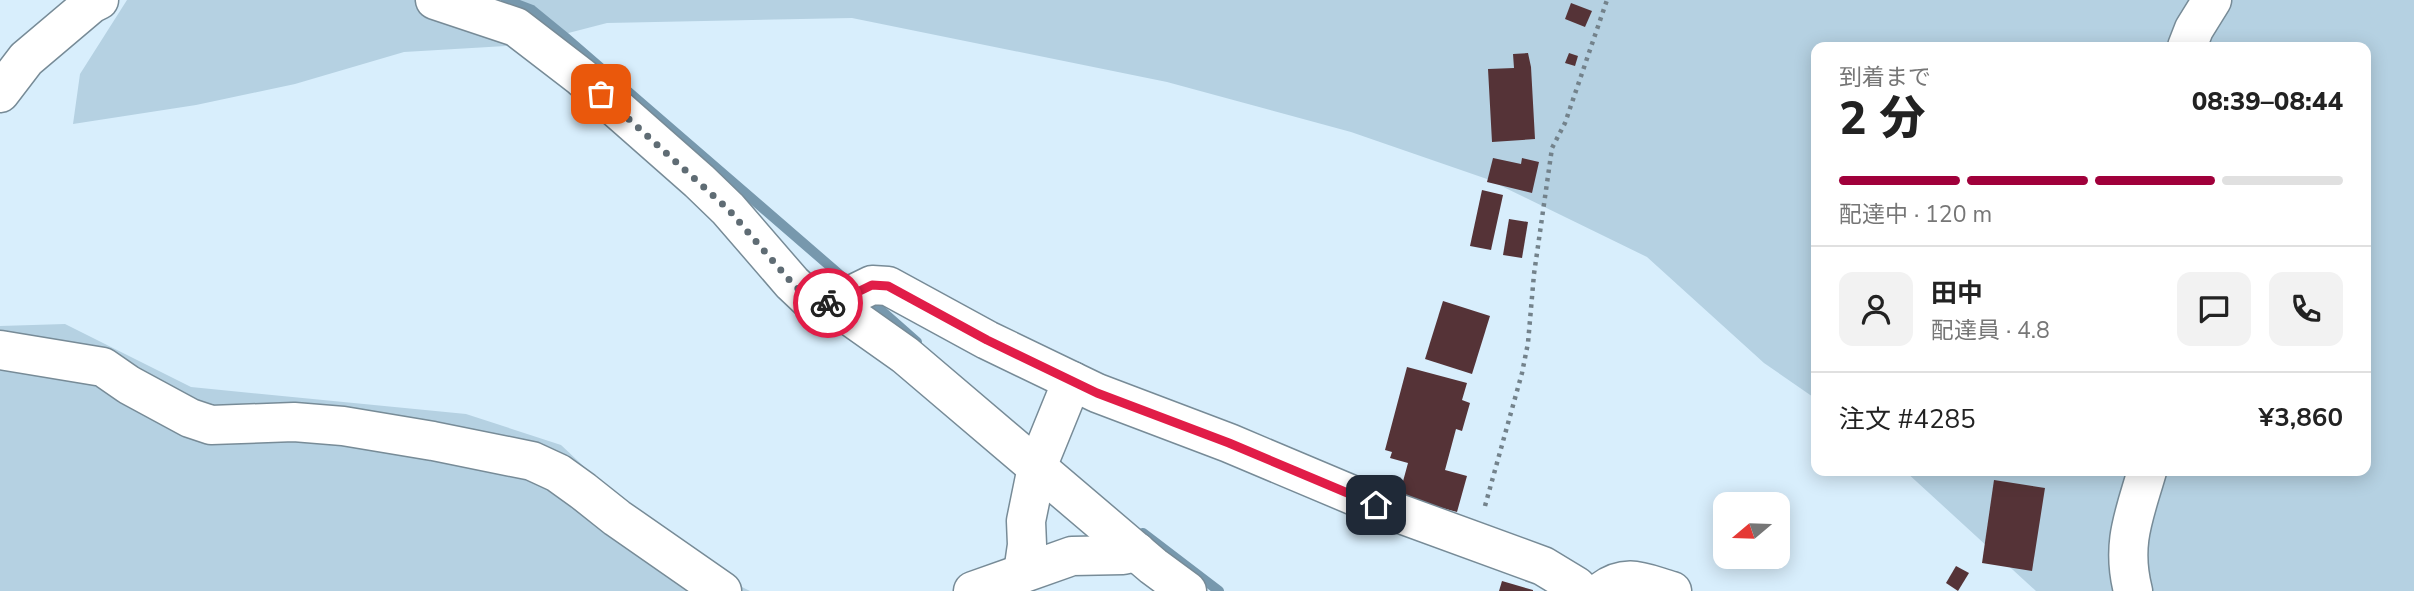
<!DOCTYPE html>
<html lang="ja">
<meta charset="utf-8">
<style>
:root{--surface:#fff;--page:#f2f2f2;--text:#222;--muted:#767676;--line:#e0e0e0;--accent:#a0003b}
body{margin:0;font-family:"Nunito Sans","Noto Sans JP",sans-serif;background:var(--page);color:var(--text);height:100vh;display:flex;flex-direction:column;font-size:26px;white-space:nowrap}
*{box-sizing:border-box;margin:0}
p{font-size:23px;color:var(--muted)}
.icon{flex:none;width:38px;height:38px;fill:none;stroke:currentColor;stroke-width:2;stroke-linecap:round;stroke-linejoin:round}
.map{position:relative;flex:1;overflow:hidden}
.side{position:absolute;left:1811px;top:42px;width:560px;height:434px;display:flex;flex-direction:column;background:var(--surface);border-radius:14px;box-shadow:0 4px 18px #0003}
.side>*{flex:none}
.needle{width:46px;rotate:251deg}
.buttons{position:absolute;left:1713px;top:492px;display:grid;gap:14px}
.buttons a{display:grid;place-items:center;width:77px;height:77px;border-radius:14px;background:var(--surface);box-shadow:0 4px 18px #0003;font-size:35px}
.pin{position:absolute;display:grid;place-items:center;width:60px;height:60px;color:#fff;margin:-30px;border-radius:14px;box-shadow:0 4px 10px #0006}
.courier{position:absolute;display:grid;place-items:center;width:70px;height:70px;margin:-35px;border:5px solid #e11d48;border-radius:50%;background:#fff;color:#222;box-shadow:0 2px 9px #0007}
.headline em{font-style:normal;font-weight:800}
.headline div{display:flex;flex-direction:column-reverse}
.headline{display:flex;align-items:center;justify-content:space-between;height:119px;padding:0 28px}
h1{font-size:46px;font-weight:800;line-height:52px}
.bar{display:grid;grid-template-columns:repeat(4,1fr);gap:10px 7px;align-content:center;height:84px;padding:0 28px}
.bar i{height:9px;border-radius:5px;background:var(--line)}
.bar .active{background:var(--accent)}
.bar p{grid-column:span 4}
.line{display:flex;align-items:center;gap:18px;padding:0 28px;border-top:2px solid var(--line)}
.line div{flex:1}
.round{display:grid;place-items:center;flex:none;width:74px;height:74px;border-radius:14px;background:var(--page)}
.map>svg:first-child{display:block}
.green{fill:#b5d1e2}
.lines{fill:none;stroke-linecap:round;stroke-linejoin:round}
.stream{stroke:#7798ad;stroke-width:10}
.building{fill:#553337}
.street-casing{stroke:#778b97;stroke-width:41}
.path{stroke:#73828b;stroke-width:4.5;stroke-dasharray:3.5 5;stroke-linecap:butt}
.street{stroke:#fff;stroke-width:38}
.done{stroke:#5f6c74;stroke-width:7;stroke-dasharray:0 12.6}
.route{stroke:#e11d48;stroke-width:9}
</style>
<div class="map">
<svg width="2414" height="591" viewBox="0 0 2414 591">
<rect width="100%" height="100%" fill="#d8eefc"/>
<g class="green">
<polygon points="127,0 2414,0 2414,591 2036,591 1905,471 2366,471 2366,47 1816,47 1816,399 1764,363 1647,257 1487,179 1351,132 1167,82 852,18 607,23 522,45 404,52 295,84 196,105 73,124 80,74"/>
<polygon points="65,324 191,387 466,414 561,445 679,556 750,591 0,591 0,326"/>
</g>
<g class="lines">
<g class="stream">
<polyline points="506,0 532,10 565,37 854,287"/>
<polyline points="866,297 917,342"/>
<polyline points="1143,533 1219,591"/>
</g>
</g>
<g class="building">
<polygon points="1571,3 1592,11 1585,27 1565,19"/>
<polygon points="1528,53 1531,67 1535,139 1492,142 1488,69 1514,68 1513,54"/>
<polygon points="1569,53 1578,56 1575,66 1565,63"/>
<polygon points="1493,158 1521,164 1522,158 1539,162 1532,193 1487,182"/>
<polygon points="1482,190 1503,195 1491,250 1470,246"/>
<polygon points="1509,219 1528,222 1522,258 1503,255"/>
<polygon points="1443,301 1490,316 1472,374 1425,359"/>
<polygon points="1407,367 1467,383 1462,400 1470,403 1462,431 1456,429 1445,470 1467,476 1457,512 1399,496 1408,463 1390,458 1392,452 1385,450"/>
<polygon points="1994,480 2045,488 2032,571 1982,563"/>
<polygon points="1956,566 1969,573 1958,591 1946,583"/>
<polygon points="1502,581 1533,590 1533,591 1499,591"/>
</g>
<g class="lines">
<defs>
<g id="street">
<polyline points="435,0 516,27 581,77 699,181 728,209 792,283 810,300 833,304 872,285 888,286 987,340 1097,393 1229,443 1376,505 1543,566 1576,586 1581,591"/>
<polyline points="2187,47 2194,29 2212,0"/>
<polyline points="0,93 26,59 91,4 99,0"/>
<polyline points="833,304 905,355 1153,566 1187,591"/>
<polyline points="0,350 103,367 129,385 190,418 211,425 294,422 343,426 433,441 532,461 558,473 583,491 617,518 722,591"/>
<polyline points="1023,573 1027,545 1026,521 1037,467 1072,381"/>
<polyline points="973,591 1072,556 1123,555 1137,552"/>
<path d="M1602 591C1627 572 1644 583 1672 591"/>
<path d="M2133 591C2121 544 2134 516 2147 471"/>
</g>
</defs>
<use href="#street" class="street-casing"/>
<polyline class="path" points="1485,506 1522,373 1528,343 1534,274 1552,148 1565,123 1607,0"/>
<use href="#street" class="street"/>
</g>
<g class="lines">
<polyline class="done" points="601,94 728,209 792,283 810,300 828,303"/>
<polyline class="route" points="828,303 833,304 872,285 888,286 987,340 1097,393 1229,443 1376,505"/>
</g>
</svg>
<div class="buttons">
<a><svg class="needle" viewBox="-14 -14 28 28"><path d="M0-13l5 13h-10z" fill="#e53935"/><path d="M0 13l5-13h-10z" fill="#767676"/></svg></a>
</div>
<div class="pin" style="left:601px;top:94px;background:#ea580c"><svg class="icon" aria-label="bag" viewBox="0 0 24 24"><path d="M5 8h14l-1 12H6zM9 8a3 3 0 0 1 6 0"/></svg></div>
<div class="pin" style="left:1376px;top:505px;background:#1f2937"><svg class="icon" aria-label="home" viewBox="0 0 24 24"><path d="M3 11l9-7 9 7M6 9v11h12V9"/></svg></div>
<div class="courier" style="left:828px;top:303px"><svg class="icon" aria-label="bike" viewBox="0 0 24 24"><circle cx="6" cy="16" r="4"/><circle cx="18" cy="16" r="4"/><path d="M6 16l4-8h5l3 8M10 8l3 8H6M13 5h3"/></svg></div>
<section class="side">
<div class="headline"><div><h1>2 分</h1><p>到着まで</p></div><em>08:39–08:44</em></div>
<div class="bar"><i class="active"></i><i class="active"></i><i class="active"></i><i></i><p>配達中 · 120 m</p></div>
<div class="line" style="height:126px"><a class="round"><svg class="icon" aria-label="person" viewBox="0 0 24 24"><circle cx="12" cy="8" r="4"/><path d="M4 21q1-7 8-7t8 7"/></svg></a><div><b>田中</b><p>配達員 · 4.8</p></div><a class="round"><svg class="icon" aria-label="chat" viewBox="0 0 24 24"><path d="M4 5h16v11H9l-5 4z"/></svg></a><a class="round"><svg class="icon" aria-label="phone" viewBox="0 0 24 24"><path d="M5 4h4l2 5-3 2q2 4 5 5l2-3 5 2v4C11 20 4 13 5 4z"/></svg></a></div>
<div class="line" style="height:91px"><div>注文 #4285</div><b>¥3,860</b></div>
</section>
</div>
